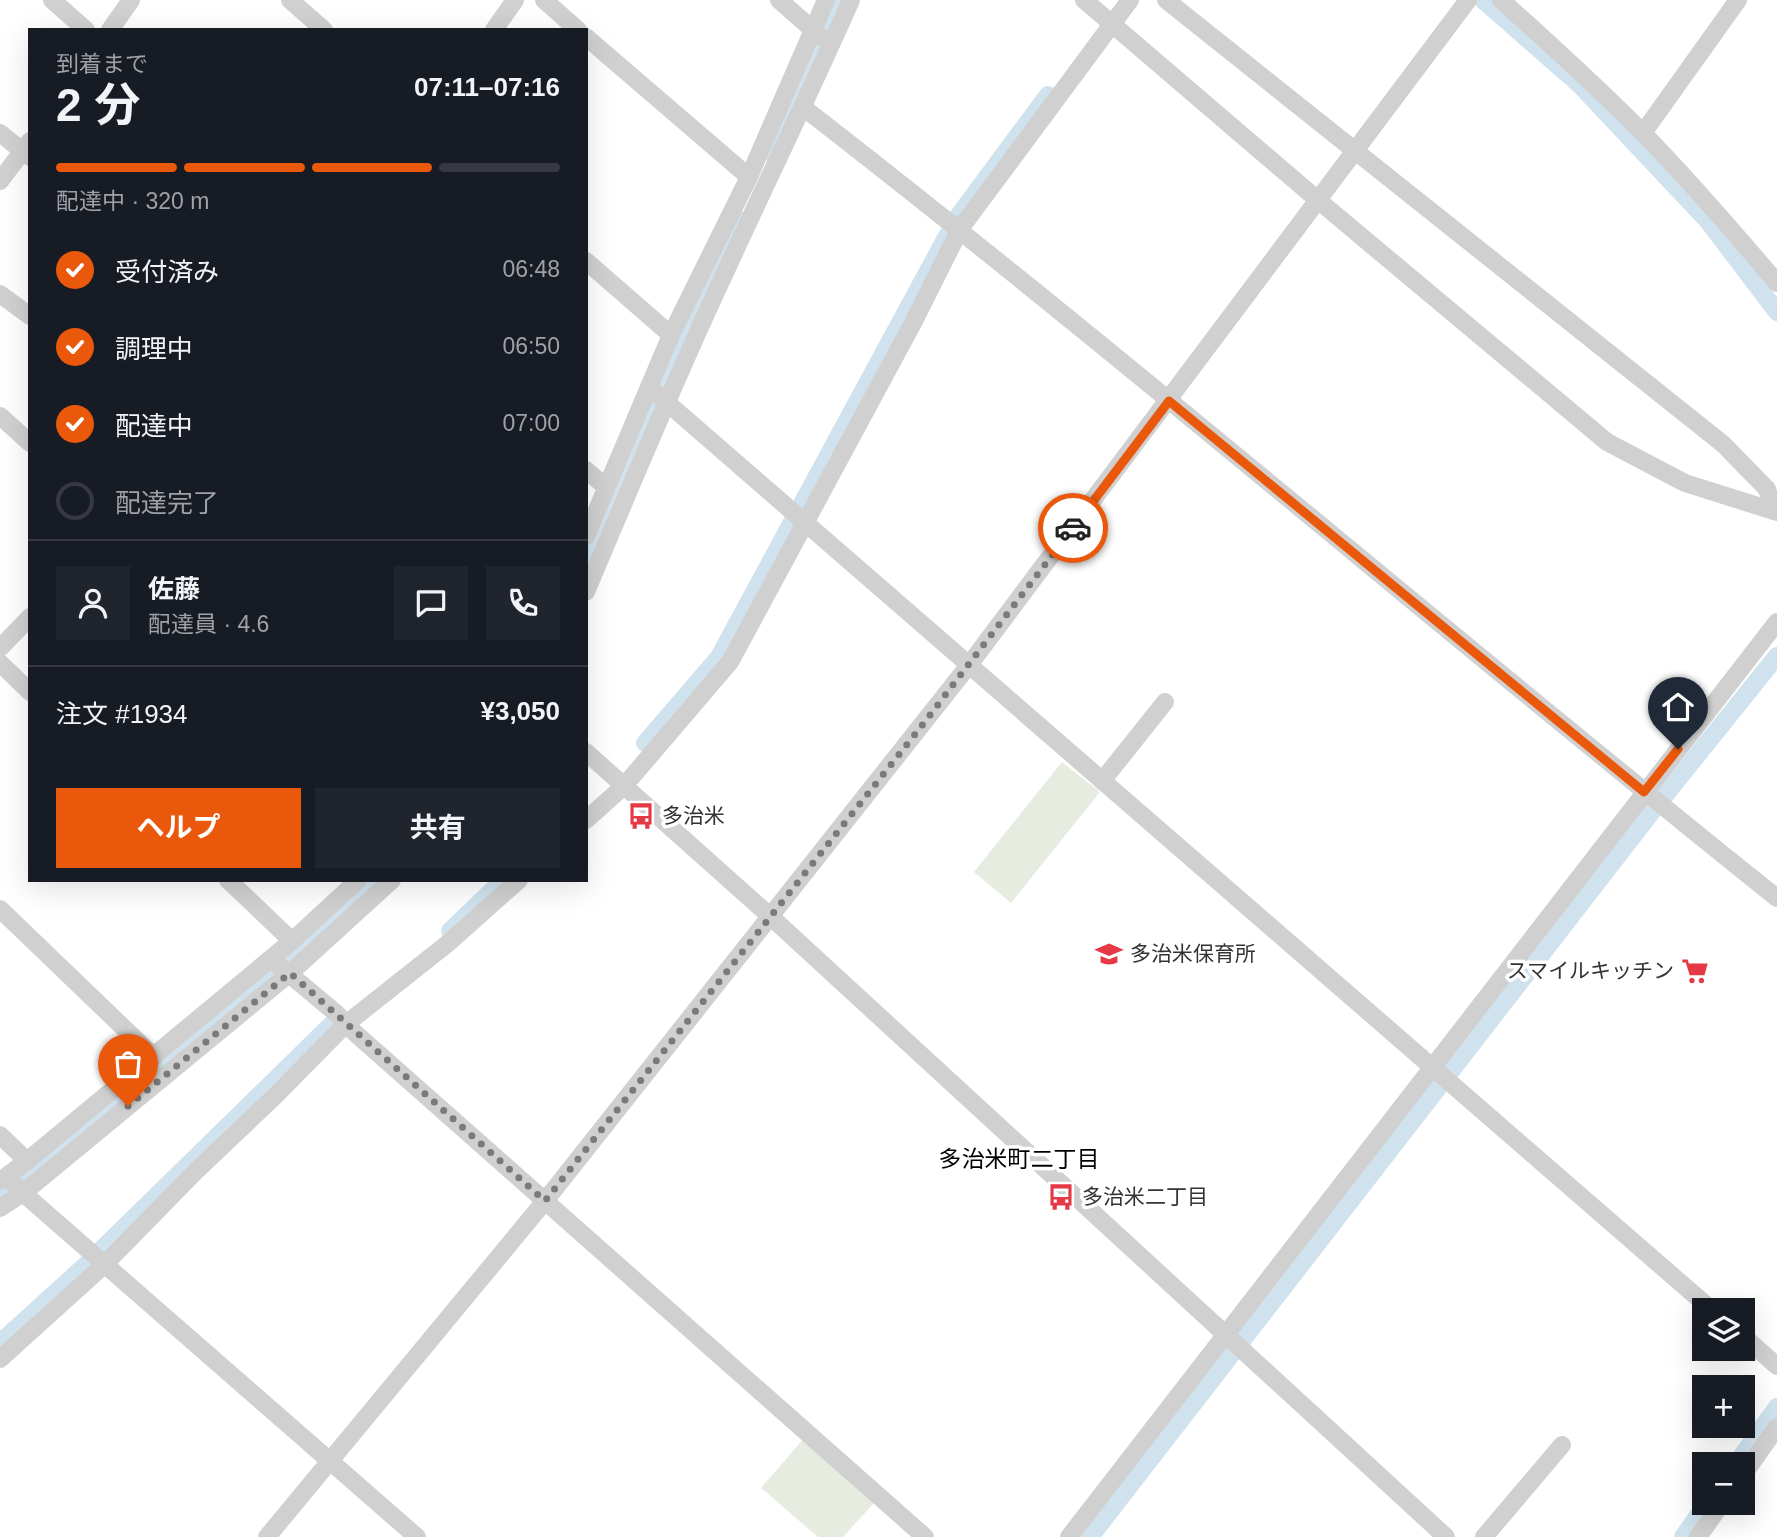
<!DOCTYPE html>
<html lang="ja">
<meta charset="utf-8">
<style>
:root{--surface:#171b24;--page:#20242c;--text:#f1f3f6;--muted:#9ea1a6;--line:#363941;--accent:#ea580c}
body{margin:0;font-family:Helvetica,"Noto Sans JP",sans-serif;background:var(--page);color:var(--text);height:100vh;display:flex;flex-direction:column;font-size:26px;white-space:nowrap}
*{box-sizing:border-box;margin:0}
p{font-size:23px;color:var(--muted)}
.icon{flex:none;width:38px;height:38px;fill:none;stroke:currentColor;stroke-width:2;stroke-linecap:round;stroke-linejoin:round}
.map{position:relative;flex:1;overflow:hidden}
.panel{position:absolute;left:28px;top:28px;width:560px;height:854px;display:flex;flex-direction:column;background:var(--surface);border-radius:0px;box-shadow:0 7px 28px #0002}
.panel>*{flex:none}
.buttons{position:absolute;left:1692px;top:1298px;display:grid;gap:14px}
.buttons a{display:grid;place-items:center;width:63px;height:63px;border-radius:0px;background:var(--surface);box-shadow:0 7px 28px #0002;font-size:35px}
.pin{position:absolute;display:grid;place-items:center;width:60px;height:60px;color:#fff;margin:-72px -30px;border-radius:50% 50% 50% 0;rotate:-45deg;box-shadow:0 0 7px #0007}
.pin .icon{rotate:45deg}
.courier{position:absolute;display:grid;place-items:center;width:70px;height:70px;margin:-35px;border:5px solid #ea580c;border-radius:50%;background:#fff;color:#222;box-shadow:0 2px 9px #0007}
.summary em{font-style:normal;font-weight:700}
.summary div{display:flex;flex-direction:column-reverse}
.summary{display:flex;align-items:center;justify-content:space-between;height:119px;padding:0 28px}
h1{font-size:46px;font-weight:700;line-height:52px}
.bar{display:grid;grid-template-columns:repeat(4,1fr);gap:10px 7px;align-content:center;height:84px;padding:0 28px}
.bar i{height:9px;border-radius:5px;background:var(--line)}
.bar .selected{background:var(--accent)}
.bar p{grid-column:span 4}
.line{display:flex;align-items:center;gap:18px;padding:0 28px;border-top:2px solid var(--line)}
.line div{flex:1}
.round{display:grid;place-items:center;flex:none;width:74px;height:74px;border-radius:0px;background:var(--page)}
ol{padding:0 28px;list-style:none}
li{display:flex;align-items:center;gap:21px;height:77px}
li p{margin-inline-start:auto}
li .icon{padding:7px;border-radius:50%;background:var(--accent);color:#fff;stroke-width:4}
li:last-child{color:var(--muted)}
li i{width:38px;height:38px;border:4px solid var(--line);border-radius:50%}
.primary-button{display:flex;gap:14px;margin-top:auto;padding:14px 28px}
.primary-button a{flex:1;height:80px;border-radius:0px;background:var(--accent);color:#fff;font-size:28px;font-weight:700;line-height:80px;text-align:center}
.primary-button a+a{background:var(--page);color:var(--text)}
.map>svg:first-child{display:block}
.green{fill:#e6ecdf}
.lines{fill:none;stroke-linecap:round;stroke-linejoin:round}
.canal{stroke:#cfe2ee;stroke-width:18}
.minor{stroke:#d0d0d0;stroke-width:18}
.done{stroke:#7a7a7a;stroke-width:7;stroke-dasharray:0 12.6}
.route{stroke:#ea580c;stroke-width:9}
.labels{text-anchor:middle;stroke-width:7;stroke-linejoin:round;paint-order:stroke}
.poi-label{font-size:21px;fill:#333;stroke:#fff;text-anchor:start}
.neighbourhood-label{font-size:23px;fill:#000;stroke:#fff}
</style>
<div class="map">
<svg width="1777" height="1537" viewBox="0 0 1777 1537">
<rect width="100%" height="100%" fill="#fff"/>
<g class="green">
<polygon points="1062,762 1100,792 1011,903 974,872"/>
<polygon points="812,1429 883,1493 843,1537 818,1537 761,1488"/>
</g>
<g class="lines">
<g class="canal">
<polyline points="1483,0 1580,85 1708,221 1777,312"/>
<polyline points="771,153 840,0"/>
<polyline points="956,219 1048,95"/>
<polyline points="586,568 675,357 740,220"/>
<polyline points="645,743 719,657 947,236"/>
<polyline points="450,931 503,880"/>
<polyline points="0,1195 251,991 379,880"/>
<polyline points="102,1249 332,1024"/>
<polyline points="0,1343 88,1263"/>
<polyline points="1735,1465 1777,1407"/>
<polyline points="1090,1537 1654,809 1777,656"/>
<polyline points="1683,1537 1707,1503"/>
</g>
<g class="minor">
<polyline points="52,0 86,30"/>
<polyline points="290,0 324,30"/>
<polyline points="544,0 578,30"/>
<polyline points="779,0 821,37"/>
<polyline points="1084,0 1319,201 1607,442 1685,483 1777,512"/>
<polyline points="1166,0 1723,444 1767,489 1774,511"/>
<path d="M1501 0C1549 43 1596 86 1642 132 1689 180 1733 231 1777 283"/>
<polyline points="110,30 131,0"/>
<polyline points="494,30 515,0"/>
<polyline points="586,37 749,177"/>
<path d="M804 108C1134 364 1450 637 1777 898"/>
<polyline points="0,133 30,157"/>
<polyline points="1643,133 1738,0"/>
<polyline points="0,181 30,141"/>
<polyline points="586,261 671,335"/>
<polyline points="0,294 30,316"/>
<polyline points="649,387 1713,1311"/>
<polyline points="0,416 30,443"/>
<polyline points="586,470 606,487"/>
<polyline points="586,536 671,335 749,177 826,0"/>
<path d="M586 592C631 486 675 379 724 275 766 183 810 93 851 0"/>
<polyline points="0,648 30,617"/>
<polyline points="0,663 30,692"/>
<polyline points="586,752 771,917 1446,1537"/>
<polyline points="1102,781 1165,702"/>
<polyline points="586,820 624,786 730,662 913,323 960,229 1130,0"/>
<polyline points="228,880 292,941"/>
<polyline points="0,909 154,1057"/>
<polyline points="271,959 337,1014 355,1033 925,1537"/>
<polyline points="0,1135 27,1161"/>
<polyline points="7,1177 23,1193 417,1537"/>
<polyline points="0,1181 27,1161 292,941 358,880"/>
<polyline points="0,1208 23,1193 290,973 392,880"/>
<polyline points="1743,1336 1777,1366"/>
<polyline points="0,1359 104,1265 195,1172 275,1096 346,1024 447,944 519,880"/>
<polyline points="1743,1475 1777,1427"/>
<polyline points="267,1537 545,1201 969,665 1468,0"/>
<polyline points="1069,1537 1777,622"/>
<polyline points="1484,1537 1562,1445"/>
<polyline points="1698,1537 1722,1503"/>
</g>
</g>
<g class="lines">
<polyline class="done" points="128,1106 290,973 545,1201 920,728 1073,528"/>
<polyline class="route" points="1073,528 1169,401 1644,792 1678,749"/>
</g>
<defs>
<symbol id="bus-bare" viewBox="-9 -9 18 18"><path d="M-5-6H5V4H4V6H2V4H-2V6H-4V4H-5ZM-3.5-4V0h7V-4ZM-3.5 1.2v1.5H-2V1.2ZM2 1.2v1.5H3.5V1.2Z" fill="#e63946" stroke="#fff" stroke-width="2.5" paint-order="stroke"/></symbol>
<symbol id="school-bare" viewBox="-9 -9 18 18"><path d="M0-5L7-2L0 1L-7-2ZM-4 1L0 2.5L4 1V4Q0 6-4 4Z" fill="#e63946" stroke="#fff" stroke-width="2.5" paint-order="stroke"/></symbol>
<symbol id="supermarket-bare" viewBox="-9 -9 18 18"><path d="M-6-5.5h2.5l.6 2H6L4.5 2H-2.5L-4.4-4H-6ZM-1.5 3.2a1.3 1.3 0 1 0 .1 0ZM3 3.2a1.3 1.3 0 1 0 .1 0Z" fill="#e63946" stroke="#fff" stroke-width="2.5" paint-order="stroke"/></symbol>
</defs>
<g fill-rule="evenodd">
<use href="#bus-bare" x="622" y="797" width="38" height="38"/>
<use href="#school-bare" x="1090" y="935" width="38" height="38"/>
<use href="#supermarket-bare" x="1676" y="952" width="38" height="38"/>
<use href="#bus-bare" x="1042" y="1178" width="38" height="38"/>
</g>
<g class="labels">
<g class="poi-label">
<text x="662" y="823">多治米</text>
<text x="1130" y="961">多治米保育所</text>
<text x="1674" y="978" text-anchor="end">スマイルキッチン</text>
<text x="1082" y="1204">多治米二丁目</text>
</g>
<g class="neighbourhood-label">
<text x="1019" y="1167">多治米町二丁目</text>
</g>
</g>
</svg>
<div class="buttons">
<a><svg class="icon" aria-label="layers" viewBox="0 0 24 24"><path d="M12 4l9 5-9 5-9-5zM3 14l9 5 9-5"/></svg></a>
<a>+</a>
<a>−</a>
</div>
<div class="pin" style="left:128px;top:1106px;background:#ea580c"><svg class="icon" aria-label="bag" viewBox="0 0 24 24"><path d="M5 8h14l-1 12H6zM9 8a3 3 0 0 1 6 0"/></svg></div>
<div class="pin" style="left:1678px;top:749px;background:#1f2937"><svg class="icon" aria-label="home" viewBox="0 0 24 24"><path d="M3 11l9-7 9 7M6 9v11h12V9"/></svg></div>
<div class="courier" style="left:1073px;top:528px"><svg class="icon" aria-label="car" viewBox="0 0 24 24"><path d="M5 17H2v-5l4-1 3-4h7l3 4 3 1v5h-3M9 17h6M6 11h13"/><circle cx="7" cy="17" r="2"/><circle cx="17" cy="17" r="2"/></svg></div>
<section class="panel">
<div class="summary"><div><h1>2 分</h1><p>到着まで</p></div><em>07:11–07:16</em></div>
<div class="bar"><i class="selected"></i><i class="selected"></i><i class="selected"></i><i></i><p>配達中 · 320 m</p></div>
<ol>
<li><svg class="icon" aria-label="check" viewBox="0 0 24 24"><path d="M5 12l5 5 9-10"/></svg>受付済み<p>06:48</p></li>
<li><svg class="icon" aria-label="check" viewBox="0 0 24 24"><path d="M5 12l5 5 9-10"/></svg>調理中<p>06:50</p></li>
<li><svg class="icon" aria-label="check" viewBox="0 0 24 24"><path d="M5 12l5 5 9-10"/></svg>配達中<p>07:00</p></li>
<li><i></i>配達完了</li>
</ol>
<div class="line" style="height:126px"><a class="round"><svg class="icon" aria-label="person" viewBox="0 0 24 24"><circle cx="12" cy="8" r="4"/><path d="M4 21q1-7 8-7t8 7"/></svg></a><div><b>佐藤</b><p>配達員 · 4.6</p></div><a class="round"><svg class="icon" aria-label="chat" viewBox="0 0 24 24"><path d="M4 5h16v11H9l-5 4z"/></svg></a><a class="round"><svg class="icon" aria-label="phone" viewBox="0 0 24 24"><path d="M5 4h4l2 5-3 2q2 4 5 5l2-3 5 2v4C11 20 4 13 5 4z"/></svg></a></div>
<div class="line" style="height:91px"><div>注文 #1934</div><b>¥3,050</b></div>
<div class="primary-button"><a>ヘルプ</a><a>共有</a></div>
</section>
</div>
